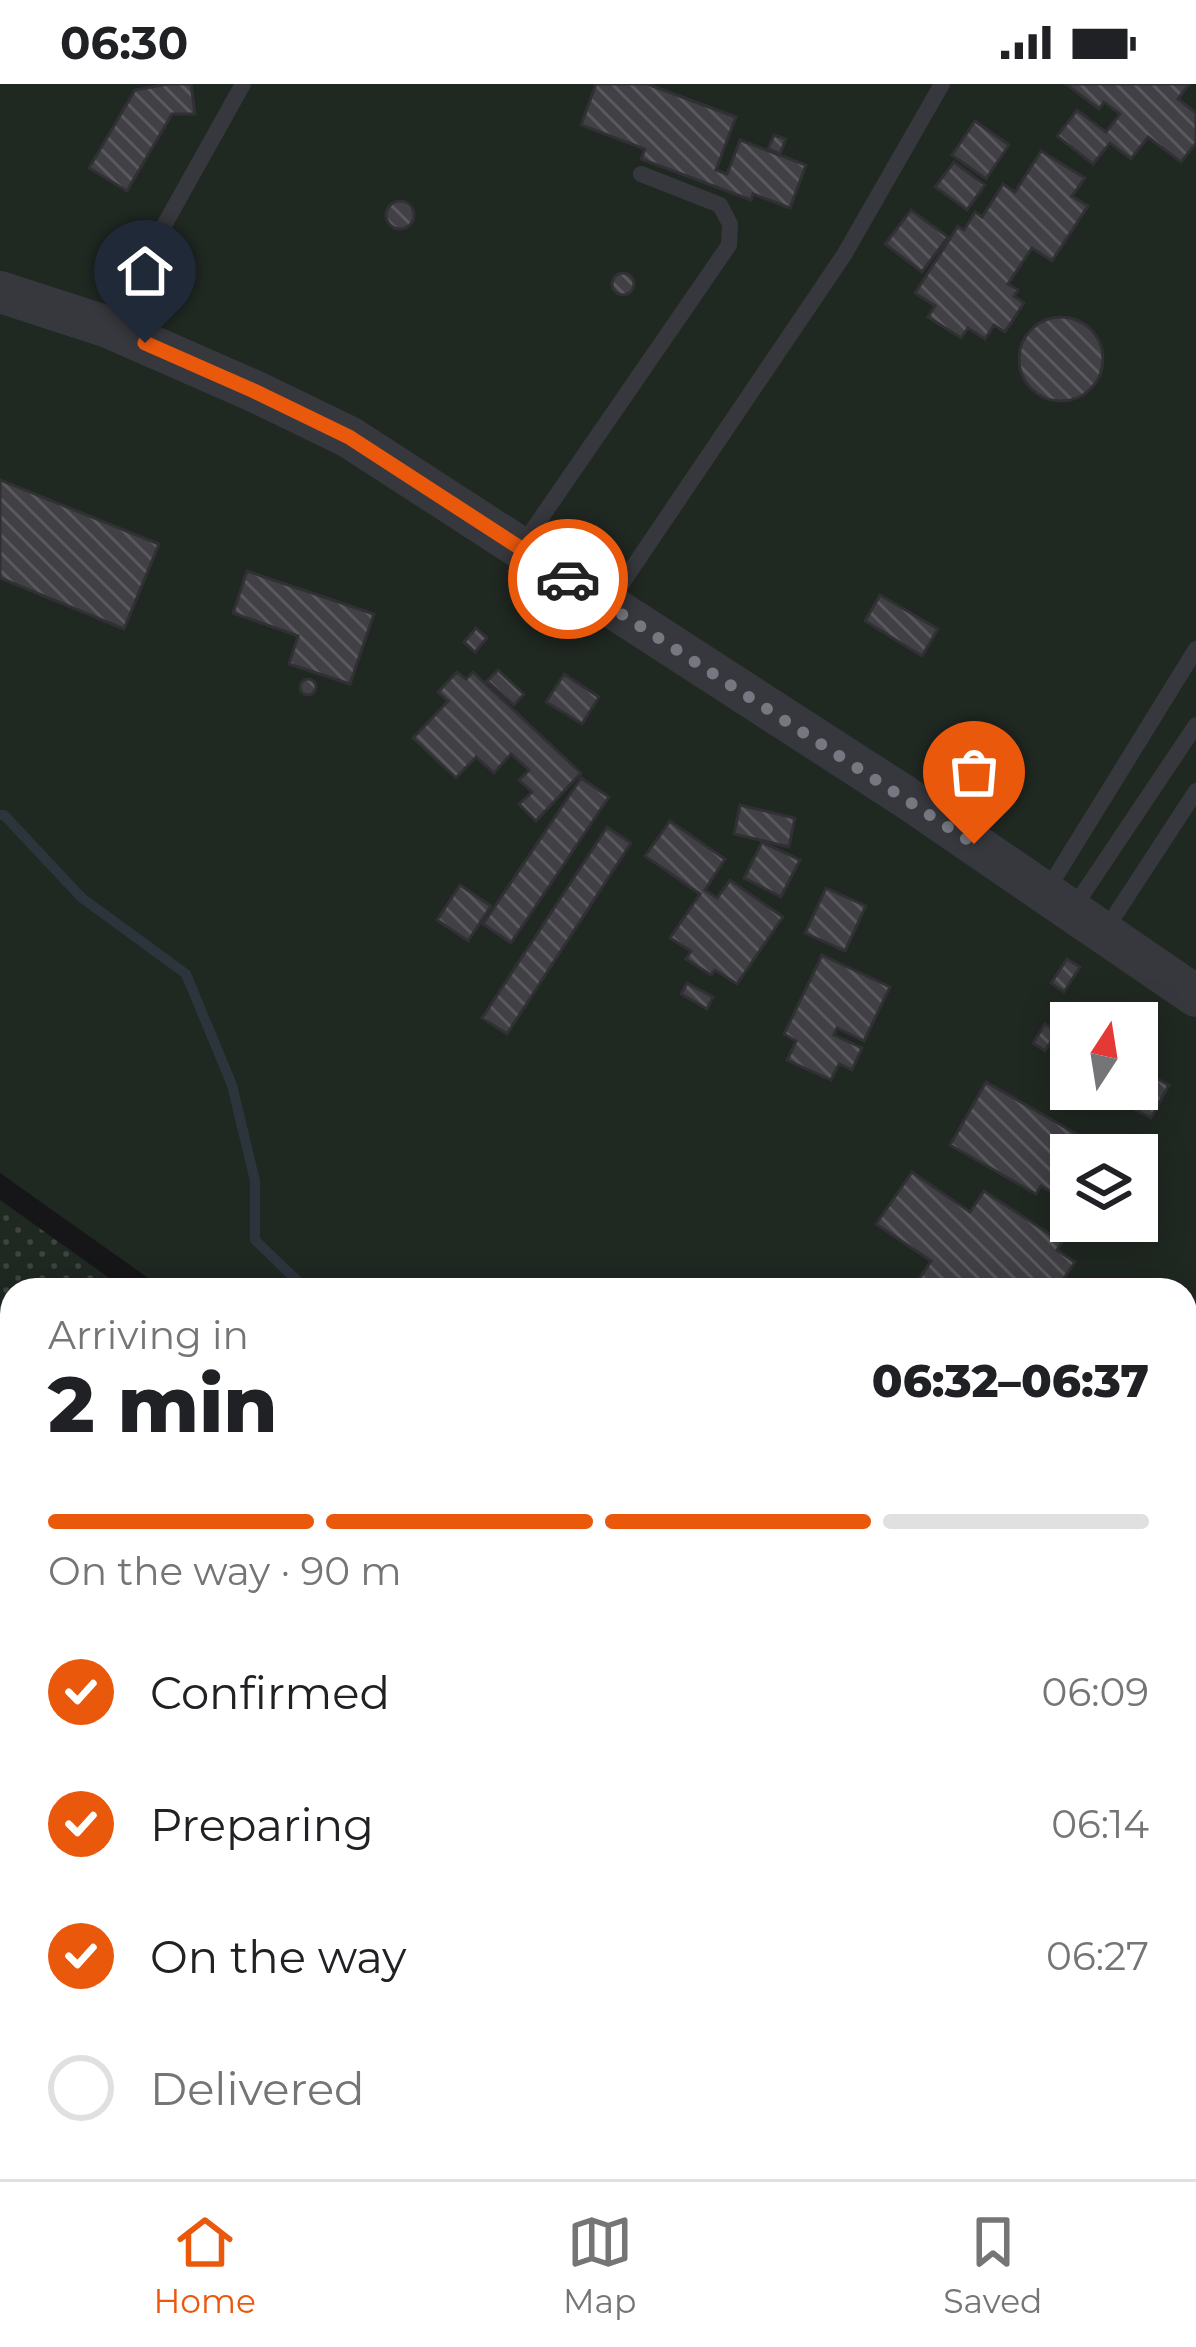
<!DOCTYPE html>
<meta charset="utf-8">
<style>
:root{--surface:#fff;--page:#f2f2f2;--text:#202124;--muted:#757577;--line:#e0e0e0;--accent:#ea580c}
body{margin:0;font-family:Montserrat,sans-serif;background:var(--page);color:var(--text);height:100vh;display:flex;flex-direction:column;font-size:45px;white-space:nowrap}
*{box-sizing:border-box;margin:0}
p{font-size:39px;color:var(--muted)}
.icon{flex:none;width:66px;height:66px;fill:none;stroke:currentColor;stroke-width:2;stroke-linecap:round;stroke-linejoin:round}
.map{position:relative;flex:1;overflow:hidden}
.sheet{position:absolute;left:0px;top:1194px;width:1197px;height:903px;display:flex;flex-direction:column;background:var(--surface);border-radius:36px 36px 0 0;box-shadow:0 6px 30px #0003}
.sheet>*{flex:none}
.needle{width:78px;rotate:12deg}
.tools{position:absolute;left:1050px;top:918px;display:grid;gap:24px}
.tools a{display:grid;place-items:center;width:108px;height:108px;border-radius:0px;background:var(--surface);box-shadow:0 6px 30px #0003;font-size:60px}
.pin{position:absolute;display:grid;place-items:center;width:102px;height:102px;color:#fff;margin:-123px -51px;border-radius:50% 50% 50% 0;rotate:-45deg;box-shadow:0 0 12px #0007}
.pin .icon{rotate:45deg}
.courier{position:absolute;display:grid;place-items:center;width:120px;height:120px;margin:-60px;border:9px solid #ea580c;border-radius:50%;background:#fff;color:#222;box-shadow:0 3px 15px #0007}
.overview em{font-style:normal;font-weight:800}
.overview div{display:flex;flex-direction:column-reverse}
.overview{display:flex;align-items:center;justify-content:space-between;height:204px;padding:0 48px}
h1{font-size:78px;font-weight:800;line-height:90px}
.bar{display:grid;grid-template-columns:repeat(4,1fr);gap:18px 12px;align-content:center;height:144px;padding:0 48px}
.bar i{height:15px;border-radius:9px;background:var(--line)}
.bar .current{background:var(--accent)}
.bar p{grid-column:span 4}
ol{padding:0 48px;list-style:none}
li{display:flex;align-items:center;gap:36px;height:132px}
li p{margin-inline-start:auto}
li .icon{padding:12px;border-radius:50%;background:var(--accent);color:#fff;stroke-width:4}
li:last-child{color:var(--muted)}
li i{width:66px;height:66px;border:6px solid var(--line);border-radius:50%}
.status{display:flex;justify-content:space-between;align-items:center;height:84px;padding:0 60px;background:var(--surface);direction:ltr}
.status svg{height:33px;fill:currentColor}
.tab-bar{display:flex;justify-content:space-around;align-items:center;height:168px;border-top:3px solid var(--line);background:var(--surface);font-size:33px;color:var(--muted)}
.tab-bar a{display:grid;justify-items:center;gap:6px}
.tab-bar .current{color:var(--accent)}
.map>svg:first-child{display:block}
.grass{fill:url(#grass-dots)}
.garden{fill:#202822;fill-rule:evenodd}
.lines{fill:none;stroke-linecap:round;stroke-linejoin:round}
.stream{stroke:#2c343c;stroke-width:10}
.building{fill:url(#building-back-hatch);stroke:#313034;stroke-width:3}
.service{stroke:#37383d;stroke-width:16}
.minor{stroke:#37383d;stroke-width:33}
.tertiary{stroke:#37383d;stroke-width:42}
.done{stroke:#757880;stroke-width:12;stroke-dasharray:0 21.6}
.route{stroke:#ea580c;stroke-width:15}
</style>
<div class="status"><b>06:30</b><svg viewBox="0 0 49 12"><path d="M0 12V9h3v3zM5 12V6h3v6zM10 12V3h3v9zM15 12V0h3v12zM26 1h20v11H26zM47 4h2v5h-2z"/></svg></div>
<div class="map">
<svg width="1196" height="2095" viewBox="0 0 1196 2095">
<defs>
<pattern id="grass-dots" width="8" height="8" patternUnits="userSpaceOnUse" patternTransform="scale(3)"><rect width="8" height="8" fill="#202822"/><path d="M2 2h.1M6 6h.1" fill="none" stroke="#3e4440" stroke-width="1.8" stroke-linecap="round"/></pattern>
<pattern id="building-back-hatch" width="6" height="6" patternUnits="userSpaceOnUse" patternTransform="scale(3)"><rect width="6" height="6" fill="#414145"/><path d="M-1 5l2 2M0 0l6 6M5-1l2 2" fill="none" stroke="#5a5a5e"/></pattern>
</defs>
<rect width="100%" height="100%" fill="#161618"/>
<g class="grass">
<polygon points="0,1116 126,1206 12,1206 12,2085 137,2085 128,2095 0,2095"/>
<polygon points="1185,1959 1196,1969 1196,2095 1062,2095 1053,2085 1185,2085"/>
</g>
<path class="garden" d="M0 0H1196V1942L1185 1933V1206H165L0 1089ZM1071 939H1137V1005H1071ZM1071 1071H1137V1137H1071Z"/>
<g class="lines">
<g class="stream">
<polyline points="0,731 4,731 82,814 186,890 232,1001 255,1097 255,1156 307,1206"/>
<polyline points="1185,1629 1196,1630"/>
</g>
</g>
<g class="building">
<polygon points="168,0 191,0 195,30 172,30 127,107 89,84 135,6"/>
<polygon points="596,0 647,0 736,33 716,86 727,90 740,56 806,81 790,124 753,110 751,116 641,75 645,65 581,41"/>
<polygon points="1066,0 1189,0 1178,15 1196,29 1196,59 1181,78 1148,53 1131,75 1110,59 1093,80 1057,52 1077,26 1106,48 1120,30 1104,18 1099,25"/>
<polygon points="975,37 1009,61 986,95 952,71"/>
<polygon points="774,51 786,55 780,70 768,65"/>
<polygon points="1041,67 1085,94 1072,112 1088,122 1052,177 1032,164 1008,200 1018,206 1014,212 1024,219 1005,248 994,241 985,255 968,244 961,254 928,233 935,222 915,209 958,142 964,146 975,128 982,133 1003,100 1015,108"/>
<polygon points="954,78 985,101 967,126 935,103"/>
<circle cx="400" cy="131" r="14"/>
<polygon points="911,126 948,153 922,188 885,160"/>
<circle cx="623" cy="200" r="11"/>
<circle cx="1061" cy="275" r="42"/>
<polygon points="0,396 159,460 124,545 0,494"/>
<polygon points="247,487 374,530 350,600 289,580 298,552 233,529"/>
<polygon points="880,511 938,545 922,572 865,537"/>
<polygon points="476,544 487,554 475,568 464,558"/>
<polygon points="498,586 524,610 514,621 487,597"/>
<polygon points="457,588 466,595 473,588 581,689 536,737 519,720 532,708 519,696 529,686 511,670 494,689 476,673 456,694 413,654 448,617 438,608"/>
<polygon points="564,590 599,613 582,640 546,618"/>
<circle cx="308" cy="603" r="8"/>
<polygon points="581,694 609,713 511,859 483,840"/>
<polygon points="740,721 795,734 789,763 734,750"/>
<polygon points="670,737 725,775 705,806 717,814 730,796 783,833 737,900 715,886 711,891 686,875 691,867 670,854 700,810 645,772"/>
<polygon points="607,743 631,759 507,950 482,934"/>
<polygon points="762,758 800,776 781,813 744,794"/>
<polygon points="460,801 491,822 468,857 437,836"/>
<polygon points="826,804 866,822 845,867 805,849"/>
<polygon points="822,871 890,903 864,957 837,944 834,951 862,964 852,986 839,980 831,996 787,976 796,957 784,950"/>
<polygon points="1067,875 1080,883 1064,908 1051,899"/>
<polygon points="687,899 713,913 707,925 681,910"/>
<polygon points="1045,940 1057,948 1045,967 1033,959"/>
<polygon points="1137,984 1169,1001 1151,1034 1096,1005 1137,1005"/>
<polygon points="986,998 1103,1065 1100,1071 1071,1071 1071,1119 1041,1102 1036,1110 950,1061"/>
<polygon points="1113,1061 1148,1074 1137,1105 1137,1071 1109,1071"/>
<polygon points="912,1088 970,1128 984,1107 1062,1158 1057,1166 1075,1178 1056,1206 919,1206 914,1203 931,1177 876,1140"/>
<polygon points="1084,1137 1125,1137 1120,1152"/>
<polygon points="326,2085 460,2085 472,2095 317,2095"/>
<polygon points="723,2085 869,2085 880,2095 735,2095"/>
</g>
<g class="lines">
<g class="service">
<polyline points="109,240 243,0"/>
<polyline points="521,463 729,161 730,140 720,121 641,90"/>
<polyline points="608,520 844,171 942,0"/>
<polyline points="1046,808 1196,565"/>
<polyline points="1072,826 1196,641"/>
<polyline points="1104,848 1196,707"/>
</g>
<g class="minor">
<polyline points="615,2085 626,2095"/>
<polyline points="208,2095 216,2085"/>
</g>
<polyline class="tertiary" points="0,208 108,243 254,307 349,353 904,712 1196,912"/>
</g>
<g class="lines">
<polyline class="done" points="568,495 974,760"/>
<polyline class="route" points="145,259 254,307 349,353 568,495"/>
</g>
</svg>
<div class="tools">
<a><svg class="needle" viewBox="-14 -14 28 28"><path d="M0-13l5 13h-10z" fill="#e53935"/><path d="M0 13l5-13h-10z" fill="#757577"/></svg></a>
<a><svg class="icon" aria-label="layers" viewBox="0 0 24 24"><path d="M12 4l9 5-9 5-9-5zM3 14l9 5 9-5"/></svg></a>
</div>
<div class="pin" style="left:974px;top:760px;background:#ea580c"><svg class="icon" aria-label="bag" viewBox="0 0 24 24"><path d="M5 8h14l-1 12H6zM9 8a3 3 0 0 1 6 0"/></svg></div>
<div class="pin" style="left:145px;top:259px;background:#1f2937"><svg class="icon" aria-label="home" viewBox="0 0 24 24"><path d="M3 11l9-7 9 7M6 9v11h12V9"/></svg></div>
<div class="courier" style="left:568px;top:495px"><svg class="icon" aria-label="car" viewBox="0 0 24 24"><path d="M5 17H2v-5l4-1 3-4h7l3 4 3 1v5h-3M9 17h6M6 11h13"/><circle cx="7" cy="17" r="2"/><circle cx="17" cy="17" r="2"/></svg></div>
<section class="sheet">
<div class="overview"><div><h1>2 min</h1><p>Arriving in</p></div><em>06:32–06:37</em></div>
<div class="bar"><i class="current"></i><i class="current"></i><i class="current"></i><i></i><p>On the way · 90 m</p></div>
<ol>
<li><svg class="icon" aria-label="check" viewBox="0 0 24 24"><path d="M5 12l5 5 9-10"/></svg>Confirmed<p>06:09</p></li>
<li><svg class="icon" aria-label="check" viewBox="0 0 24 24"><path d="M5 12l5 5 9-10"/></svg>Preparing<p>06:14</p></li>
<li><svg class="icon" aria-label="check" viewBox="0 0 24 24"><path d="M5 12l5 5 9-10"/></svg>On the way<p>06:27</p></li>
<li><i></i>Delivered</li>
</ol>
</section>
</div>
<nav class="tab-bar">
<a class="current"><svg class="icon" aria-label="home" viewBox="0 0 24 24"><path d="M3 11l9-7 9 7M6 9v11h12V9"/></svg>Home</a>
<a><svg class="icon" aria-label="map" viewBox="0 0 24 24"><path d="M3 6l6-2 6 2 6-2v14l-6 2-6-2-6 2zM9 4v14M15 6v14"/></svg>Map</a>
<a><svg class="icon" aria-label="saved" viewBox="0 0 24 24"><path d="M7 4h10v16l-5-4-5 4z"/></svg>Saved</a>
</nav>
